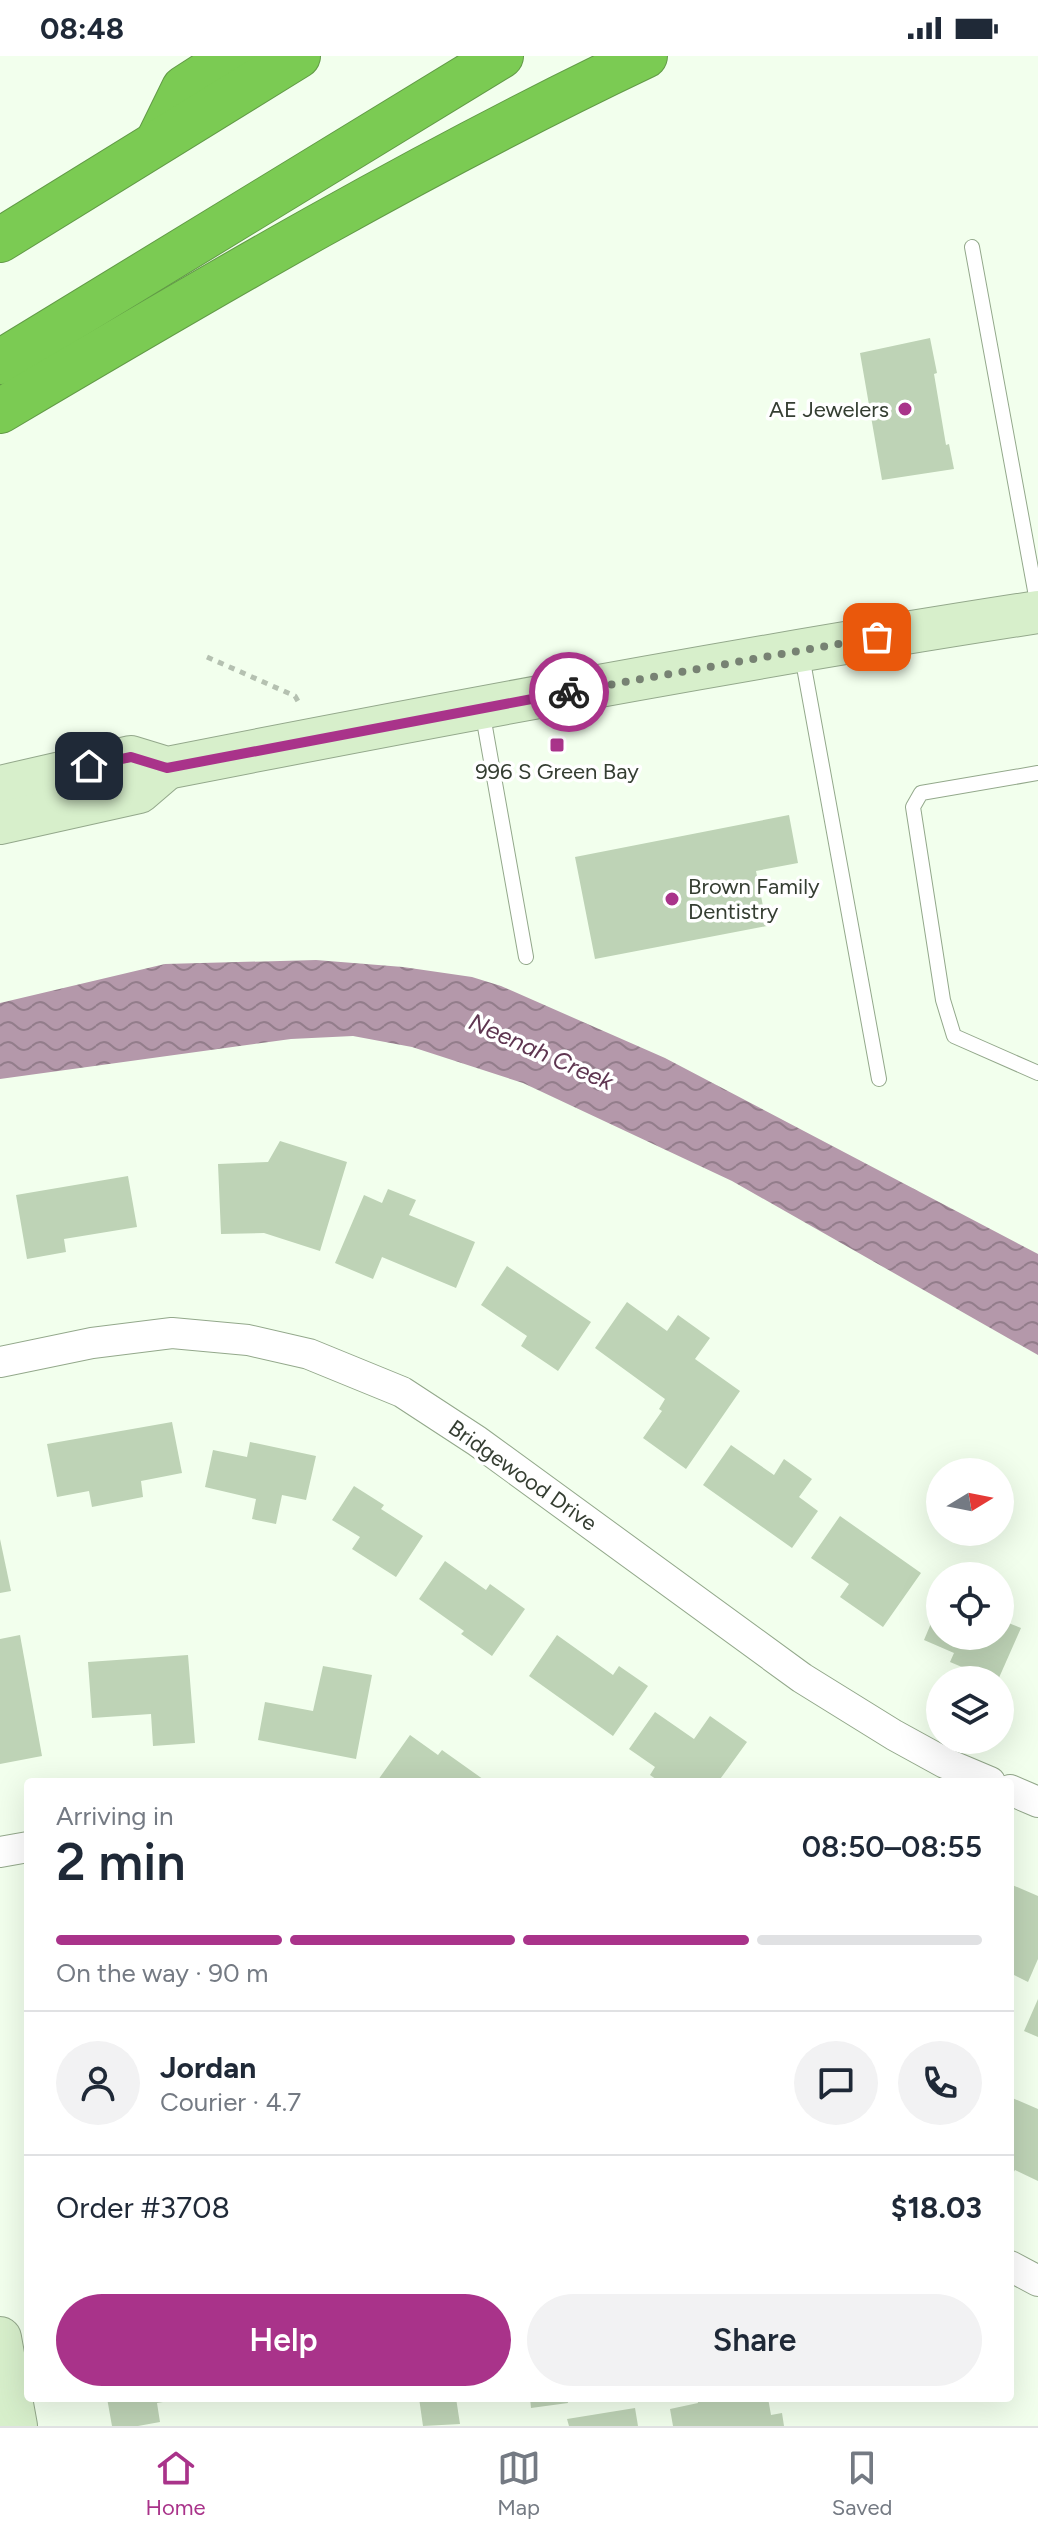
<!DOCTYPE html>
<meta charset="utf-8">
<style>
:root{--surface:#fff;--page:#f2f2f3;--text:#1f2937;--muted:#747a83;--line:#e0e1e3;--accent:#a9338a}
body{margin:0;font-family:Figtree,sans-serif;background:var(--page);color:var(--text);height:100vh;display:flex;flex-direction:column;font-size:30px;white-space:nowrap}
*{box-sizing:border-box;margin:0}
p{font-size:26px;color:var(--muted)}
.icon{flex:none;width:44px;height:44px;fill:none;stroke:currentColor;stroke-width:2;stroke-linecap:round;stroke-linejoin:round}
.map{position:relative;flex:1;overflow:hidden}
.details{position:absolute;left:24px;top:1722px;width:990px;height:624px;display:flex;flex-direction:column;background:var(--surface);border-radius:8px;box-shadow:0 8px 32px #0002}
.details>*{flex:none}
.needle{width:52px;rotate:80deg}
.buttons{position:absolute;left:926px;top:1402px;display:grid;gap:16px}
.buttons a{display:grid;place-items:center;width:88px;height:88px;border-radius:50%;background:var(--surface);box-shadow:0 8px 32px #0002;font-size:40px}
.pin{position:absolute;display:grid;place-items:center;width:68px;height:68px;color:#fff;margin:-34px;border-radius:16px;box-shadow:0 4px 12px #0006}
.courier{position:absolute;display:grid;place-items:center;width:80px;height:80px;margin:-40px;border:6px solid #a9338a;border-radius:50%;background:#fff;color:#222;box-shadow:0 2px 10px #0007}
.summary em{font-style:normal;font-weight:600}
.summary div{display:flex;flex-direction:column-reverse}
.summary{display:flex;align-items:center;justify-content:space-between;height:136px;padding:0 32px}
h1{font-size:52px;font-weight:600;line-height:60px}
.bar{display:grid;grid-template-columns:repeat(4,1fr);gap:12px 8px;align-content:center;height:96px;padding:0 32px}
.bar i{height:10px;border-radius:6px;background:var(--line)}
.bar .current{background:var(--accent)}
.bar p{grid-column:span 4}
.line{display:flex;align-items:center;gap:20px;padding:0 32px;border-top:2px solid var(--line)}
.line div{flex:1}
.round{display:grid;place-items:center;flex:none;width:84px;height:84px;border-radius:42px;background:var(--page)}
.cta{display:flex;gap:16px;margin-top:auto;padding:16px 32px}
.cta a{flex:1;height:92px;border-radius:48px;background:var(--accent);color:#fff;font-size:32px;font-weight:600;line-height:92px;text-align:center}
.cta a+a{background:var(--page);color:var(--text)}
.status{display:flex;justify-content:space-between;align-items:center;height:56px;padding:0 40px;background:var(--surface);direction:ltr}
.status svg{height:22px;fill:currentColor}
.menu{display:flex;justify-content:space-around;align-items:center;height:112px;border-top:2px solid var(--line);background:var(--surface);font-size:22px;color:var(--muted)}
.menu a{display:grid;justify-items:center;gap:4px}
.menu .current{color:var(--accent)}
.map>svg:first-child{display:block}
.water{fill:url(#water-waves)}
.building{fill:#bed3b6}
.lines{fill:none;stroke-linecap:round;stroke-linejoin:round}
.lane-casing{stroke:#93a88b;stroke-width:16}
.street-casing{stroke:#93a88b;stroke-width:32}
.secondary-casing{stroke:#93a88b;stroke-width:44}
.highway-casing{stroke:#629a47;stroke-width:46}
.path{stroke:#b5c1b1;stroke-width:5;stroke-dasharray:6 6;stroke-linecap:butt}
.lane{stroke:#fff;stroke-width:14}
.street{stroke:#fff;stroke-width:30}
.secondary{stroke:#d7efcb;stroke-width:42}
.highway{stroke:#7bcb53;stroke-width:44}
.done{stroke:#778273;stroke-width:8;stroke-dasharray:0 14.4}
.route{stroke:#a9338a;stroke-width:10}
.poi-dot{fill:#a9338a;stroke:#fff;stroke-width:3}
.labels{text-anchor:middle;stroke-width:7;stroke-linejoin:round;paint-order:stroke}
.poi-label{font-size:22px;fill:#353e32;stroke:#fff;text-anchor:end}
.street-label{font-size:22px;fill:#353e32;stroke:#fff}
.water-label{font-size:24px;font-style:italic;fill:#5f3651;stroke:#fff}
</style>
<div class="status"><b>08:48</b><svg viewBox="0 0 49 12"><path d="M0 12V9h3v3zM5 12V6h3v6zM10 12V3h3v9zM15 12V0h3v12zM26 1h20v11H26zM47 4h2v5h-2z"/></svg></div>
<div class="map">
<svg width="1038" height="2370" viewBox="0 0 1038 2370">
<defs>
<pattern id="water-waves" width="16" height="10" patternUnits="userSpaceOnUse" patternTransform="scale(2)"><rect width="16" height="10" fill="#b498aa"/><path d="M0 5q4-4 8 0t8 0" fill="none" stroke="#937d8b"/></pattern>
</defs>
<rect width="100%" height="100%" fill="#f2ffed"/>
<polygon class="water" points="316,904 403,911 472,921 501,930 665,1002 1038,1198 1038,1299 732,1125 523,1027 412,991 353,980 291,983 0,1023 0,947 165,908"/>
<g class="building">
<polygon points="930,282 937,317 934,318 946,389 949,388 954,413 882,424 860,297"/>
<polygon points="789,759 798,807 756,815 767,870 595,903 575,801"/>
<polygon points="280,1085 347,1106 320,1195 264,1177 221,1178 218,1108 268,1106"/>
<polygon points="128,1120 137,1171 64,1183 66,1196 27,1203 16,1139"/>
<polygon points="388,1133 416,1144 409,1159 475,1186 456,1232 382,1201 373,1223 335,1207 364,1139 382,1147"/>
<polygon points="507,1210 591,1266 558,1315 521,1290 527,1280 481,1249"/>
<polygon points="627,1246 667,1275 678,1259 710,1282 695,1303 740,1335 686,1413 643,1382 662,1355 659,1353 665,1343 595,1292"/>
<polygon points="172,1366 182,1417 141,1425 143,1441 92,1451 89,1435 57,1441 47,1388"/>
<polygon points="250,1386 316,1400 306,1444 282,1439 276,1468 252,1463 256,1443 205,1431 213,1394 247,1401"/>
<polygon points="731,1389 774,1419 784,1403 812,1423 799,1441 818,1455 792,1492 703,1429"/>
<polygon points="354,1430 384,1449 381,1453 423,1480 396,1521 352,1493 360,1481 332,1464"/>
<polygon points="840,1460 921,1517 883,1571 840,1541 849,1528 811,1502"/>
<polygon points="0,1483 11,1535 0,1537"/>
<polygon points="445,1505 486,1534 490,1528 525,1553 492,1600 461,1578 464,1575 419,1543"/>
<polygon points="1000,1543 1009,1547 1001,1564 1021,1572 998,1624 993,1624 950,1606 954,1597 924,1584 940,1546 940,1580 1000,1580"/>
<polygon points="20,1579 42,1700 0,1708 0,1583"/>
<polygon points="557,1579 613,1619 619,1610 648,1630 613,1680 529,1620"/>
<polygon points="188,1599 195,1687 153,1690 151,1658 92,1662 88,1606"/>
<polygon points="323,1610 372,1619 356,1703 258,1684 265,1646 313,1655"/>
<polygon points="655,1656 694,1683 710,1660 747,1686 718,1726 660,1726 650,1719 655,1711 629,1693"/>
<polygon points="410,1679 438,1699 442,1694 487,1726 381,1726 378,1724"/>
<polygon points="1010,1828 1038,1840 1038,1903 1028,1926 1010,1917"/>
<polygon points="1038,1943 1038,1981 1024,1975"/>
<polygon points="1010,2041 1038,2053 1038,2125 1015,2114 1012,2119 1010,2118"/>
<polygon points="107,2342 175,2342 175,2344 157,2347 160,2366 138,2370 112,2370"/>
<polygon points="419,2342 456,2342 460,2368 423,2370"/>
<polygon points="530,2342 567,2342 568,2347 531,2352"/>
<polygon points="697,2342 768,2342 771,2359 782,2357 784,2370 673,2370 670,2353 698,2347"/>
<polygon points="635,2352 638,2370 569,2370 567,2363"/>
</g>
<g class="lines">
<defs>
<g id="lane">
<polyline points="972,191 1038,551"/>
<polyline points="802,600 879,1023"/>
<polyline points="482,654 526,901"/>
<polyline points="1038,717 921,737 913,751 943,944 954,980 1038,1017"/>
</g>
<g id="street">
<polyline points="0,1306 92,1287 172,1277 248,1284 309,1298 402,1336 477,1385 802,1622 894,1679 945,1707 990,1726"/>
<polyline points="1010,1734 1038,1746"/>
<polyline points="0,1796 28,1791"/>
<polyline points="1010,2210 1038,2225"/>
</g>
<g id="secondary">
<path d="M0 731 131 701 167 712C456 655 746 601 1038 556"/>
<polyline points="0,767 139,736 167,712"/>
<polyline points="0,2282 16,2370"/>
</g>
<g id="highway">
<polyline points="158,85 184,32 234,0"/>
<polyline points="0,184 298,0"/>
<polyline points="0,306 501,0"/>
<path d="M0 355C211 230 424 105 645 0"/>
</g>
</defs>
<use href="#lane" class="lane-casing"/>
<use href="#street" class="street-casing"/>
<use href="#secondary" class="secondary-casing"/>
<use href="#highway" class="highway-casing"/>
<polyline class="path" points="207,601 295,640 299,647"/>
<use href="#lane" class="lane"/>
<use href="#street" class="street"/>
<use href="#secondary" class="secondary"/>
<use href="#highway" class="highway"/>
</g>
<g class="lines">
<polyline class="done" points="569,636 877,581"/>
<polyline class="route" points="89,710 131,701 167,712 569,636"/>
</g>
<g class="poi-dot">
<circle cx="905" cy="353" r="8"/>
<rect x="549" y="681" width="16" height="16" rx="4"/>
<circle cx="672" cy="843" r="8"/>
</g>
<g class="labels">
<g class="poi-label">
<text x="889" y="361">AE Jewelers</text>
<text x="557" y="723" text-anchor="middle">996 S Green Bay</text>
<text x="688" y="838" text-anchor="start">Brown Family<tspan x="688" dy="25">Dentistry</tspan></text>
</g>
<g class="street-label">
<text transform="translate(523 1419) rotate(35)" y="8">Bridgewood Drive</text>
</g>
<g class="water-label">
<text transform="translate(541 996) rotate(24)" y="8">Neenah Creek</text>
</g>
</g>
</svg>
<div class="buttons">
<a><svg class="needle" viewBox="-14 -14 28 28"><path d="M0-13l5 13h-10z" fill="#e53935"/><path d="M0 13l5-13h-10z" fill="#747a83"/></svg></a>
<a><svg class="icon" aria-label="locate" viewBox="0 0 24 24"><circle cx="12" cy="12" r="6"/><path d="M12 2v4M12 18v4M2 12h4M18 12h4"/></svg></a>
<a><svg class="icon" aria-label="layers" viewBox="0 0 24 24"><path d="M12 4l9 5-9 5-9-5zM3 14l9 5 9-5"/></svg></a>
</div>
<div class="pin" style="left:877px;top:581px;background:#ea580c"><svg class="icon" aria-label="bag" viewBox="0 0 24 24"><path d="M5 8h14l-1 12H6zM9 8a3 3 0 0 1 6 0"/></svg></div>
<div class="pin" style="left:89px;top:710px;background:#1f2937"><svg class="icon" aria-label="home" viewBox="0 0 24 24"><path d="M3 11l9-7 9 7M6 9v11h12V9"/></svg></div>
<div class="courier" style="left:569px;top:636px"><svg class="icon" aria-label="bike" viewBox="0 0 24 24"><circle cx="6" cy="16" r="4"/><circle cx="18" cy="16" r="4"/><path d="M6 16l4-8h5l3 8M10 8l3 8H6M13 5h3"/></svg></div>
<section class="details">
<div class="summary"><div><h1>2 min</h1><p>Arriving in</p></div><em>08:50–08:55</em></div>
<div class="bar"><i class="current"></i><i class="current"></i><i class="current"></i><i></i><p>On the way · 90 m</p></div>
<div class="line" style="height:144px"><a class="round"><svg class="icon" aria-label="person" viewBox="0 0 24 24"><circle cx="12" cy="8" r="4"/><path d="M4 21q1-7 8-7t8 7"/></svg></a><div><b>Jordan</b><p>Courier · 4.7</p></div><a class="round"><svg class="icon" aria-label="chat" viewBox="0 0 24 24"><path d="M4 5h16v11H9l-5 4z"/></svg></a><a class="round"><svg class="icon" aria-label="phone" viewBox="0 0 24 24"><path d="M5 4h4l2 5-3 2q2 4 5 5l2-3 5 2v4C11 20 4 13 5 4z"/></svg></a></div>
<div class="line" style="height:104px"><div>Order #3708</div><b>$18.03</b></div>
<div class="cta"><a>Help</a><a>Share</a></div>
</section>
</div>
<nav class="menu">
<a class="current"><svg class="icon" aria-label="home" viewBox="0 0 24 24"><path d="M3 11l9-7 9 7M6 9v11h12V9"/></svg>Home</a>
<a><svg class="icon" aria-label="map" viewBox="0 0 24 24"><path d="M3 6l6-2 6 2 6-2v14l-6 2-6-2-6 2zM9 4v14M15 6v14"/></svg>Map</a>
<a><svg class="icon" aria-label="saved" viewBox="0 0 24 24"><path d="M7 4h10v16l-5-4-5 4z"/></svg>Saved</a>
</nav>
